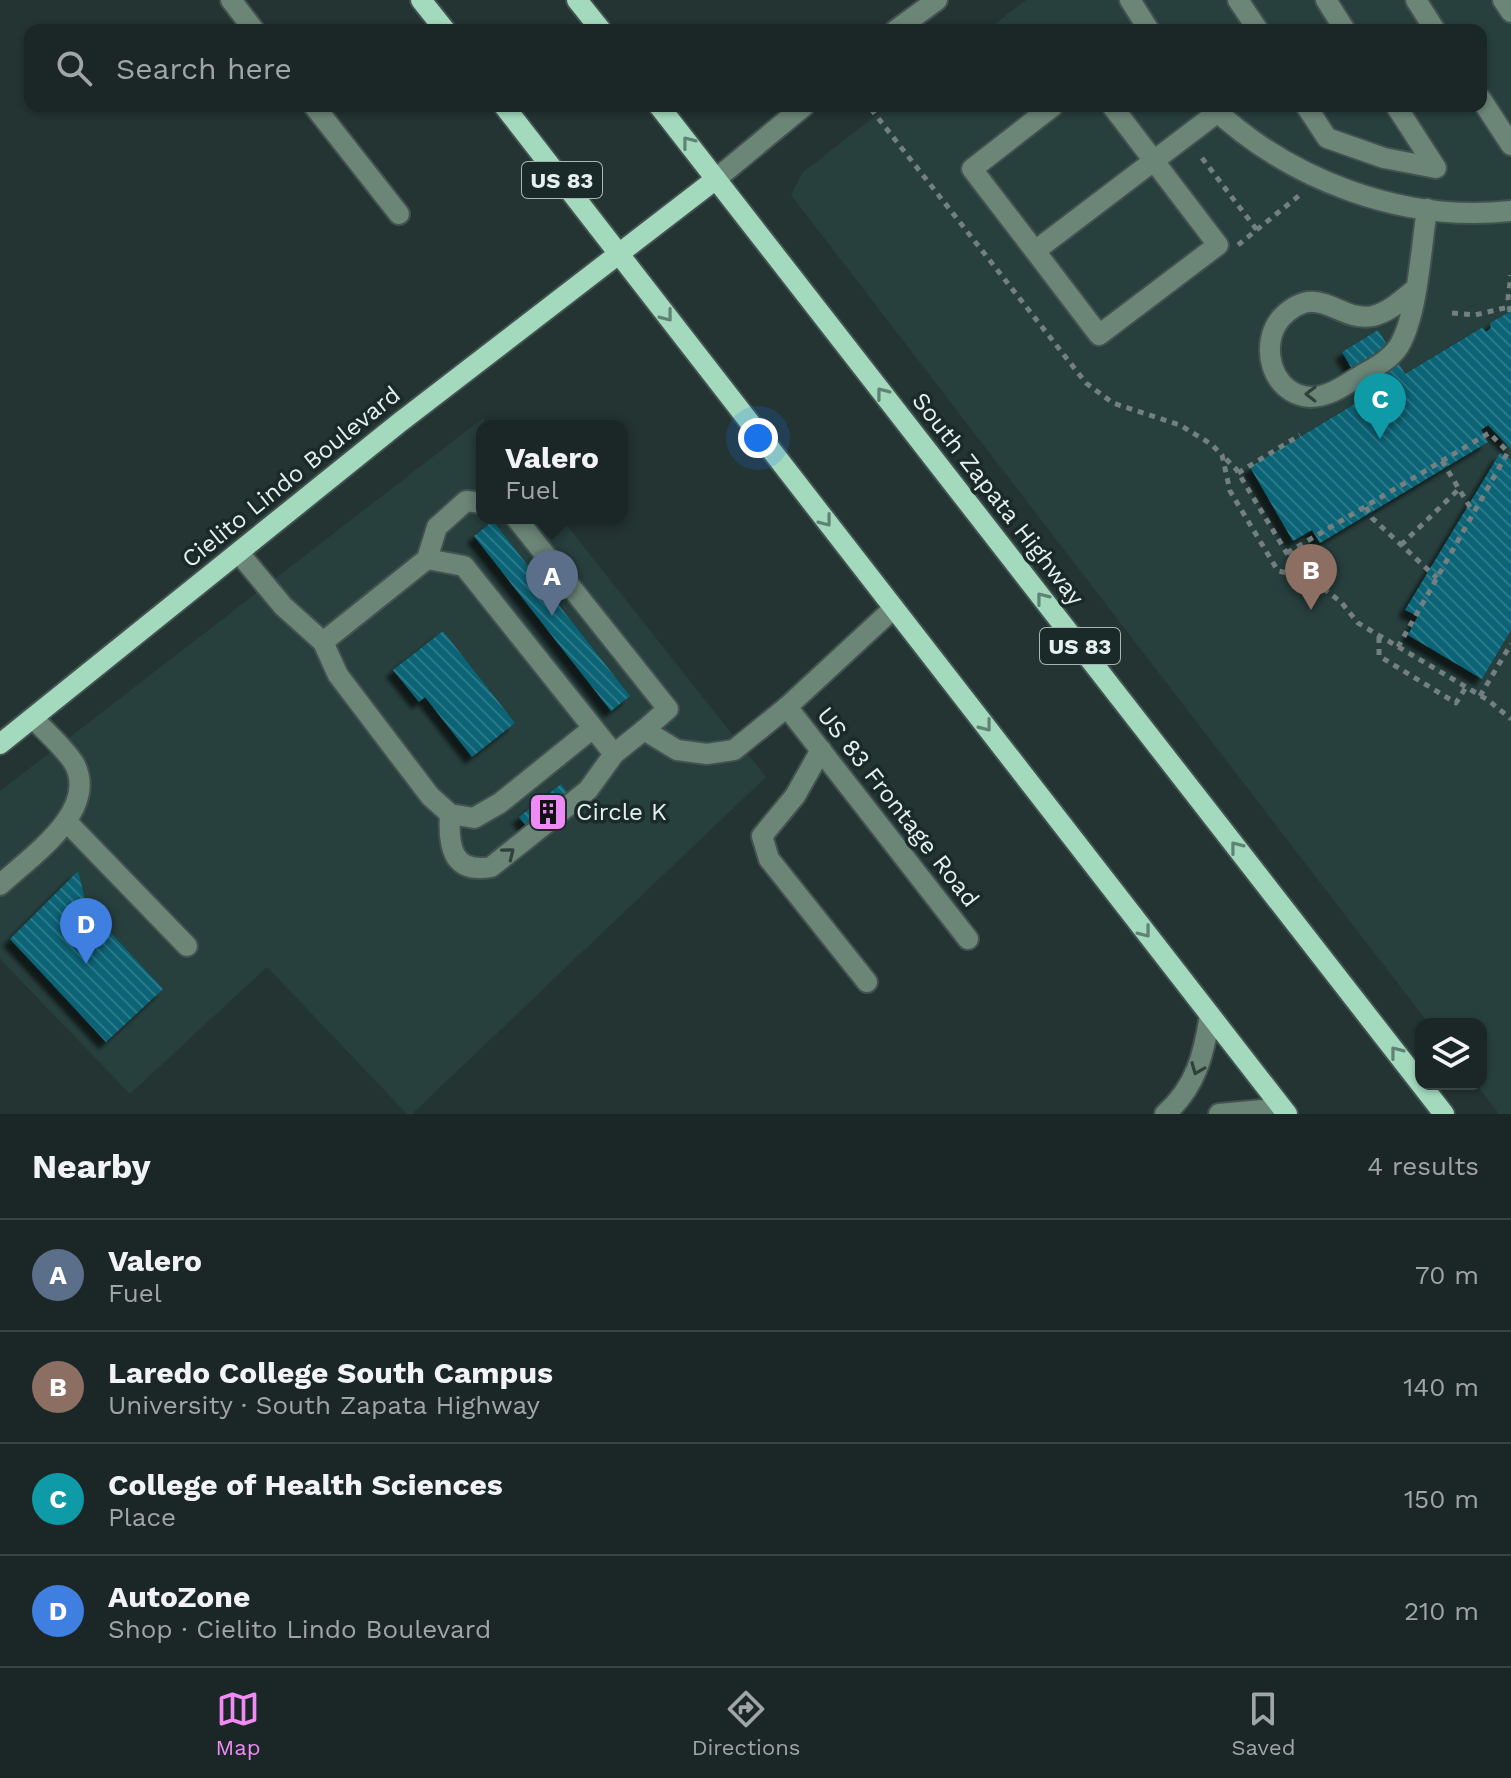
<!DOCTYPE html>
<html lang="en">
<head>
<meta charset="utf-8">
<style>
  :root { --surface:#1b2726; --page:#283332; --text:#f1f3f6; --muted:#a0a5a7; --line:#394443; --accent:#f08bf5 }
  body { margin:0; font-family:"Work Sans",sans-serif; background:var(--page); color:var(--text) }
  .controls { position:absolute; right:24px; bottom:24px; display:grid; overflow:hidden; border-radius:16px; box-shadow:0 2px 6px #0004 }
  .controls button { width:72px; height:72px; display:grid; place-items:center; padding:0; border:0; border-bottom:2px solid var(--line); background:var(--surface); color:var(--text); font:40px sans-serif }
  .you { position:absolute; left:758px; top:438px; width:28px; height:28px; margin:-20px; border:6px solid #fff; border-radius:50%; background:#1a73e8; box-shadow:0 0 0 12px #1a73e833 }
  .badge { display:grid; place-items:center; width:52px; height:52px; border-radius:50%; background:var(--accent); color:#fff; font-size:26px; font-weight:700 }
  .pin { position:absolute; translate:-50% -66px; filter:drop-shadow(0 2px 4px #0008) }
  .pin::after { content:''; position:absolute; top:42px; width:28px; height:24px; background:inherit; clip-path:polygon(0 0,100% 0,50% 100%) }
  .popup { position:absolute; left:476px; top:420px; width:152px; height:104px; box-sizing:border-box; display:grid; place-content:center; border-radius:16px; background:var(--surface); filter:drop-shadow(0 2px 6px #0005); font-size:26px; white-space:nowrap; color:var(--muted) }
  .popup b { font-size:30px; color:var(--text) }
  .popup::after { content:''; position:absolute; left:50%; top:100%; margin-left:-16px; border:16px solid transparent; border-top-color:var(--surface) }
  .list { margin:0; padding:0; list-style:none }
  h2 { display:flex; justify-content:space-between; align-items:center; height:104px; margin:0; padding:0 32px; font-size:34px }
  h2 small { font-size:26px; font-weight:400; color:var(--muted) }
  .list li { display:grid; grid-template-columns:52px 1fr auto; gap:24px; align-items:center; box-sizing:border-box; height:112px; padding:0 32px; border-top:2px solid var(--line) }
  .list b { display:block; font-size:30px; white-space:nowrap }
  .list p { margin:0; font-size:26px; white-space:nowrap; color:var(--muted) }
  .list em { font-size:26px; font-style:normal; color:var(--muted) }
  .icon { flex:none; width:44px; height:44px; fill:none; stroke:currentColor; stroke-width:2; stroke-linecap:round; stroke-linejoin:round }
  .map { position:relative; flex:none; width:1511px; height:1114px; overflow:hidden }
  .search { position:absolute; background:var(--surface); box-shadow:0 2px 6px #0004; left:24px; right:24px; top:24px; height:88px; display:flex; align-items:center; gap:20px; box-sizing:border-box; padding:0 28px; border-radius:16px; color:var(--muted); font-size:30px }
  .sheet { height:552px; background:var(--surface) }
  nav { display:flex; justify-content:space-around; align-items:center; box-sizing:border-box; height:112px; border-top:2px solid var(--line); background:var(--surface); font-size:22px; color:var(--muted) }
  nav a { display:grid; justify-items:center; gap:4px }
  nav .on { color:var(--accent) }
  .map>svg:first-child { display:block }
</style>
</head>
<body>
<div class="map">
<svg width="1511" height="1114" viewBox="0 0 1511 1114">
  <defs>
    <pattern id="building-back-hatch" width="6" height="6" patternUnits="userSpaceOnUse" patternTransform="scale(2)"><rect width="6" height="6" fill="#076376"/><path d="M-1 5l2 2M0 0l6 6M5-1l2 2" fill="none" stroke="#2b7a8a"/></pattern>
    <filter id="shadow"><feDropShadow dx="-7" dy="7" stdDeviation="2" flood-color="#0009"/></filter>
  </defs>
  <rect width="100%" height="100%" fill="#243432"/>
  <g fill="#273f3d">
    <path d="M1026 0H1511V1114H1499L1476 1084H1481V1024H1429L791 195 803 172 888 106H1481V30H987Z"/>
    <path d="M483 418 489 426H482V518H561L766 777 412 1114H407L267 967 130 1094 0 959V791Z"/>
  </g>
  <g fill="url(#building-back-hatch)" filter="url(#shadow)">
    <path d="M1511 311V449L1488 425 1481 430 1488 442 1320 543 1312 530 1293 541 1250 467 1368 396 1342 352 1378 330 1405 374 1483 327 1486 332 1491 328 1490 323Z"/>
    <path d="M1500 453 1511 459V630L1482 679 1408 635 1418 616 1405 610Z"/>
    <path d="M493 521 630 696 611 711 474 536Z"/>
    <path d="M443 631 515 723 472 757 425 697 419 702 393 670Z"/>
    <path d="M561 784 578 807 537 839 519 817Z"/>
    <path d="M78 871 87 907 163 989 106 1042 10 939Z"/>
  </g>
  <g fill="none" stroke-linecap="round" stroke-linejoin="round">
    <g stroke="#435250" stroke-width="24">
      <g id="minor">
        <path d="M231 0 254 30"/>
        <path d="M1130 0 1149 30"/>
        <path d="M1238 0 1258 30"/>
        <path d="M1326 0 1345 30"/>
        <path d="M1416 0 1435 30"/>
        <path d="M1503 0 1511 12"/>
        <path d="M896 30 937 0"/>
        <path d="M1481 99 1511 145"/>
        <path d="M314 106 399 214"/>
        <path d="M1112 106 1218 245 1099 335 1035 251 1218 112"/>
        <path d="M1211 106C1289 180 1403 223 1511 211"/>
        <path d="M1306 106 1327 138 1384 158 1436 168 1396 106"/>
        <path d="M716 179 804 106"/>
        <path d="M1035 251 972 169 1053 106"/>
        <path d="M1414 290C1402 300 1389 312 1373 316 1338 323 1319 280 1282 317 1258 343 1271 395 1310 397 1329 397 1345 385 1360 376 1374 368 1390 360 1399 346 1418 314 1421 247 1427 209"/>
        <path d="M516 518 668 709 644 730 677 750 707 754 734 750 787 707 894 608"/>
        <path d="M239 553 283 606 323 642 427 559 437 527 466 501 482 503"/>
        <path d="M427 559 464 566 614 754 644 730"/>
        <path d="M323 642 338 675 430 796 450 814 474 818 500 803 593 728"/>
        <path d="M787 707 968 939"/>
        <path d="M821 750 795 796 762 836 769 859 867 982"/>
        <path d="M450 814C448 846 452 874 491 867L588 790 614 754"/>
        <path d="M67 822 187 946"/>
        <path d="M0 885C30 857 98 812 75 765 67 750 45 731 33 718"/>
        <path d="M1165 1114C1196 1087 1204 1054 1210 1015"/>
        <path d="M1219 1114 1282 1108"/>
      </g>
    </g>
    <g stroke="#435250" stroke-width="24">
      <g id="major">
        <path d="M421 0 445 30"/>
        <path d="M577 0 601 30"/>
        <path d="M504 106 1287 1114"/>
        <path d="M659 106 1444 1114"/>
        <path d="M0 744 399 423 716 179"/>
      </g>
    </g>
    <g stroke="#73807f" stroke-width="5" stroke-dasharray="6 6" stroke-linecap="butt">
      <path d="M871 109 1086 383 1113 403 1180 425 1211 444 1222 455 1230 491 1278 571 1303 576 1316 583 1341 602 1358 623 1488 700 1511 719"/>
      <path d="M1202 158 1257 230"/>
      <path d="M1238 245 1301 194"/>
      <path d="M1510 312 1508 298 1511 275"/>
      <path d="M1452 313 1475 315 1509 307"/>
      <path d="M1226 459 1236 469 1300 575"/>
      <path d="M1442 461 1473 512"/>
      <path d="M1238 473 1300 435"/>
      <path d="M1366 507 1372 518 1437 578"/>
      <path d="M1401 545 1459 489"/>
      <path d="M1287 553 1489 433 1508 452 1398 647"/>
      <path d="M1379 637V656L1456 703 1466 687"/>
      <path d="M1480 696 1511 644"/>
    </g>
    <use href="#minor" stroke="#6b8577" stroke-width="20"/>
    <use href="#major" stroke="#a3dabe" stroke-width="20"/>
  </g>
  <defs><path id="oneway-chevron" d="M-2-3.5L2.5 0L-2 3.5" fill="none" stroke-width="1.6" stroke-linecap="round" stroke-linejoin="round" transform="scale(2)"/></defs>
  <g stroke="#5e8273">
    <use href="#oneway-chevron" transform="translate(688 142) rotate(-128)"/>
    <use href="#oneway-chevron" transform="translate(667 316) rotate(52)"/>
    <use href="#oneway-chevron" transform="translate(882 393) rotate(-128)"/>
    <use href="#oneway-chevron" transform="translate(826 521) rotate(52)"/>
    <use href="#oneway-chevron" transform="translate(1042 598) rotate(-128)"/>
    <use href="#oneway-chevron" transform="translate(986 726) rotate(52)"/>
    <use href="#oneway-chevron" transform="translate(1236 847) rotate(-128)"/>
    <use href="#oneway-chevron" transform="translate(1145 932) rotate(52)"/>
    <use href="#oneway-chevron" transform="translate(1396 1052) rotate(-128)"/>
  </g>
  <g stroke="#2e413c">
    <use href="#oneway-chevron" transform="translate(1311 394) rotate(-179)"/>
    <use href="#oneway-chevron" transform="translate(509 853) rotate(-39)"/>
    <use href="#oneway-chevron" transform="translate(1197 1069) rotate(112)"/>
  </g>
  <defs>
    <g id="building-square" transform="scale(2)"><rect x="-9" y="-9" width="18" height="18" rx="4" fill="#f08bf5" stroke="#1a2a28"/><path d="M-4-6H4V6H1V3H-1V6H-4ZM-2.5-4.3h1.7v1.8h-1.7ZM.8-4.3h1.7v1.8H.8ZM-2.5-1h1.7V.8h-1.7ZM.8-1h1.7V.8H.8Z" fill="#111"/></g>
  </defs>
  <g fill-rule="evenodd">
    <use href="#building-square" x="548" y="812"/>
  </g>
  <g text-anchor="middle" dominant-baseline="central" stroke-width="7" stroke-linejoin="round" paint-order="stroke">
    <g fill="#1a2a28" stroke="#a9b5b3" stroke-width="2">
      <rect x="522" y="162" width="80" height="36" rx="6"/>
      <rect x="1040" y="628" width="80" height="36" rx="6"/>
    </g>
    <g font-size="22" font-weight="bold" fill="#e6f0ef">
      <text x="562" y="180">US 83</text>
      <text x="1080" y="646">US 83</text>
    </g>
    <g font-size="24" fill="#e6f0ef" stroke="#1a2a28">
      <text transform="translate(291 477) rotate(-39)">Cielito Lindo Boulevard</text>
      <text transform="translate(998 499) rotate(52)">South Zapata Highway</text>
      <text transform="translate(898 807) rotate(52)">US 83 Frontage Road</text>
    </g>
    <g font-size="24" fill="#e6f0ef" stroke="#1a2a28" text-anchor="start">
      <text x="576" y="812">Circle K</text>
    </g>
  </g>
</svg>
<div class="controls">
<button><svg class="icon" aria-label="layers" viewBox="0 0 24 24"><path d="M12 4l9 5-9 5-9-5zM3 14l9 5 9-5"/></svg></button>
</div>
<div class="you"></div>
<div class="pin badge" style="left:552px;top:616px;background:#5c6f8a">A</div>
<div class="popup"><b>Valero</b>Fuel</div>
<div class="pin badge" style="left:1311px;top:610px;background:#8d6e63">B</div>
<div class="pin badge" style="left:1380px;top:439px;background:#0f9aa8">C</div>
<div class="pin badge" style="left:86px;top:964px;background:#3f7fe0">D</div>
<div class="search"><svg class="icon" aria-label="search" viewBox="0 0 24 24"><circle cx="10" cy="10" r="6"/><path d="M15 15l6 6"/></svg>Search here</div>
</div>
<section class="sheet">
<h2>Nearby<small>4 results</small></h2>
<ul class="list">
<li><span class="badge" style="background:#5c6f8a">A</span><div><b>Valero</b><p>Fuel</p></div><em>70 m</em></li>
<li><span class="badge" style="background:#8d6e63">B</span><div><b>Laredo College South Campus</b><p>University · South Zapata Highway</p></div><em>140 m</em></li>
<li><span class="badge" style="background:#0f9aa8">C</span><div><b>College of Health Sciences</b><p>Place</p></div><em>150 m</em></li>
<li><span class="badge" style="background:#3f7fe0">D</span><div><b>AutoZone</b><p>Shop · Cielito Lindo Boulevard</p></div><em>210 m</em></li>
</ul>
</section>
<nav>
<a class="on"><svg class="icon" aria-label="map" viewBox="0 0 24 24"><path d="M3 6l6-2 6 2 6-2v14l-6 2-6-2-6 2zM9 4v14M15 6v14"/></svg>Map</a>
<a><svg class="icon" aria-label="directions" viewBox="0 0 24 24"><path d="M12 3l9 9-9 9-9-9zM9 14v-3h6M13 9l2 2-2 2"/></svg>Directions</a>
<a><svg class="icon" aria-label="saved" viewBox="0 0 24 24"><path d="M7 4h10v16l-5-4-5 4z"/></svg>Saved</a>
</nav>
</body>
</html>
